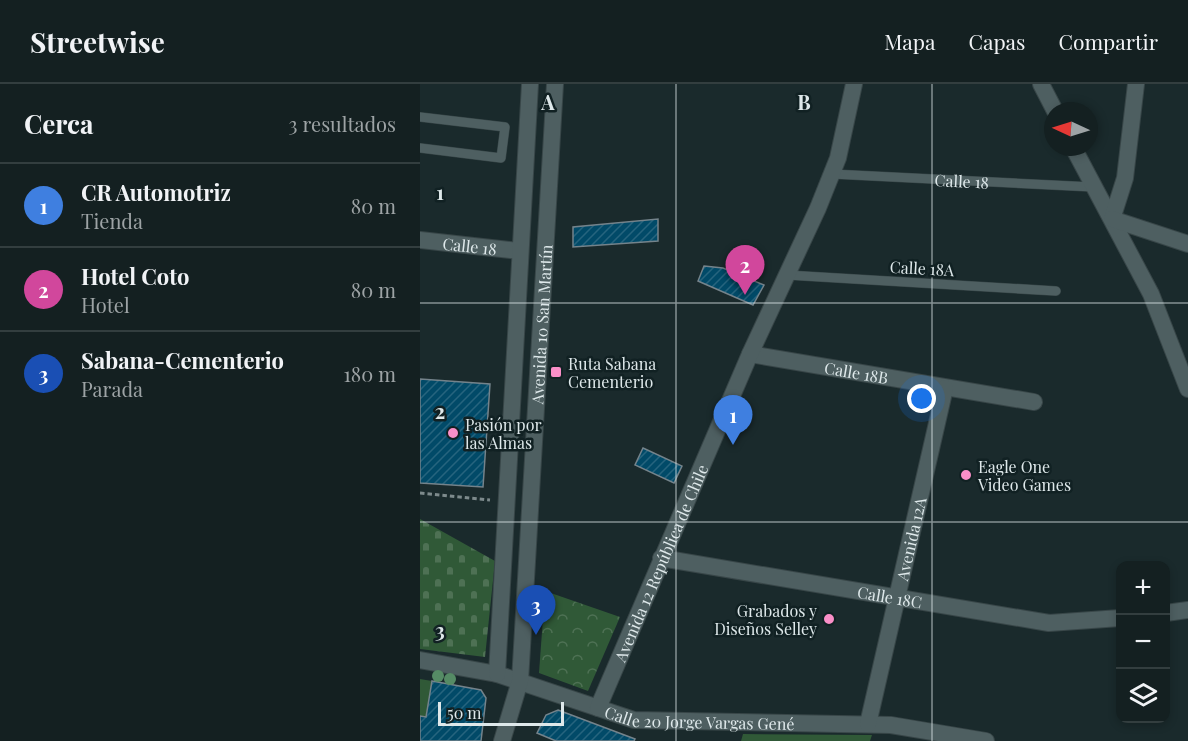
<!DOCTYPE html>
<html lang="es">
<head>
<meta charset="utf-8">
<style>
  :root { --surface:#142021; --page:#212d2e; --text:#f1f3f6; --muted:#9da3a5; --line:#333e3f; --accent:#2563eb }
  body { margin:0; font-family:"Playfair Display",serif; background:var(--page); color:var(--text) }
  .controls { position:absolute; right:18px; bottom:18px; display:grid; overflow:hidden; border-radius:12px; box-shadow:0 3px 9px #0003 }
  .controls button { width:54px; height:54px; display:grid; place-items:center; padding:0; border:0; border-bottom:2px solid var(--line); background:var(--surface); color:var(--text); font:30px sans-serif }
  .compass { position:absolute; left:624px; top:18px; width:54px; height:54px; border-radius:50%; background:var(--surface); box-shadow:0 3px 9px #0003; rotate:274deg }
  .scale { position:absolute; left:18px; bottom:15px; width:126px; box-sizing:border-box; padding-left:6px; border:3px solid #dee8ea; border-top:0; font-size:16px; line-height:21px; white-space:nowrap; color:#dee8ea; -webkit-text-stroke:4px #112123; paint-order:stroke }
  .you { position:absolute; left:502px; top:315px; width:21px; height:21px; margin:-15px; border:4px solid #fff; border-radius:50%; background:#1a73e8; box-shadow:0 0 0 9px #1a73e833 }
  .badge { display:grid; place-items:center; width:39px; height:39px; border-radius:50%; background:var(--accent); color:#fff; font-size:20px; font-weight:700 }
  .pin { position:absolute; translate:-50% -50px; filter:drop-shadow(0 2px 3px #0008) }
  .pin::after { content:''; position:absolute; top:32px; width:21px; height:18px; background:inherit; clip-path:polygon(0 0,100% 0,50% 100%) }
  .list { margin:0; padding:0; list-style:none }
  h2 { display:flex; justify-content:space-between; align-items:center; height:78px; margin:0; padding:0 24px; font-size:26px }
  h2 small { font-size:20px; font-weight:400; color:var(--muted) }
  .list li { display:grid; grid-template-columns:39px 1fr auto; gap:18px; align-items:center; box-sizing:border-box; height:84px; padding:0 24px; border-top:2px solid var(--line) }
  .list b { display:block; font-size:22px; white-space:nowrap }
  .list p { margin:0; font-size:20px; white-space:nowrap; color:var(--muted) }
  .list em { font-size:20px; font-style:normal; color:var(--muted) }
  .icon { flex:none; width:33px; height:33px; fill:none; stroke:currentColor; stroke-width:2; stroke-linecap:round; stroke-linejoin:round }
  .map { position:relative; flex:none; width:768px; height:657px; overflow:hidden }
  header { display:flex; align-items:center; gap:36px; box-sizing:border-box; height:84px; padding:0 30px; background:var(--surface); border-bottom:2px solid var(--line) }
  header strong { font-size:28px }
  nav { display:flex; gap:33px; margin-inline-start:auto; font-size:21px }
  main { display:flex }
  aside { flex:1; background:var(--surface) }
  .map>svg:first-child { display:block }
</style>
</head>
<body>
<header>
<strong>Streetwise</strong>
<nav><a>Mapa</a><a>Capas</a><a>Compartir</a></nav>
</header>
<main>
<aside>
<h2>Cerca<small>3 resultados</small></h2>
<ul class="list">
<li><span class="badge" style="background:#3f7fe0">1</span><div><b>CR Automotriz</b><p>Tienda</p></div><em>80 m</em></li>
<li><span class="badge" style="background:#d1479c">2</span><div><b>Hotel Coto</b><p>Hotel</p></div><em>80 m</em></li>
<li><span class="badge" style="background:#1a4fb4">3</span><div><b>Sabana-Cementerio</b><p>Parada</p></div><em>180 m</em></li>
</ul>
</aside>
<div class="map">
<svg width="768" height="657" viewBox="0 0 768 657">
  <defs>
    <pattern id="forest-crowns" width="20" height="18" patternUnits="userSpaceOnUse" patternTransform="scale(1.5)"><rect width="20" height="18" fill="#305937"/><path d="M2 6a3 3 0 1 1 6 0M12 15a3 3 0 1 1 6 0" fill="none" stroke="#4e7154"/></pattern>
    <pattern id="cemetery-stones" width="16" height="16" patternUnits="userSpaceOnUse" patternTransform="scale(1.5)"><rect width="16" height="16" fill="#305937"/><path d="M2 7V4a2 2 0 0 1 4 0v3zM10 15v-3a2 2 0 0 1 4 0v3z" fill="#4e7154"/></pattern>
    <pattern id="building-hatch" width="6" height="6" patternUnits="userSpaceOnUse" patternTransform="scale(1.5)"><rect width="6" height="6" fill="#014a68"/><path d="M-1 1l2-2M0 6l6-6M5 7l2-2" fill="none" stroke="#26647e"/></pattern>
  </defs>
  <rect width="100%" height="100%" fill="#1a2a2c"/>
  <path fill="url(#forest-crowns)" d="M125 507 200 533 168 607 119 589Z"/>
  <path fill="url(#cemetery-stones)" d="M0 435 75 477 65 573 0 565Z"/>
  <g fill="#305937">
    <path d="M0 595 12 597 6 633 0 632Z"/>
    <path d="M323 650 452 651 450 657H321Z"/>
  </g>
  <g fill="url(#building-hatch)" stroke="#74838b" stroke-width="1.5">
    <path d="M238 135V157L153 163V143Z"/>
    <path d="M284 182 303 184 344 201 333 221 278 197Z"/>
    <path d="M0 295 70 300 63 403 0 399Z"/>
    <path d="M223 364 262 382 254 399 215 381Z"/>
    <path d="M12 597 61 606 66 614 61 657H0V632L6 633Z"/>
    <path d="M138 626 215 655 214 657H136L117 649 126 631Z"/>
  </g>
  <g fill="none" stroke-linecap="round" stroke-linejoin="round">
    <g stroke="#384648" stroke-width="10">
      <g id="service">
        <path d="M0 33 85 43 81 74 0 64"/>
        <path id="s1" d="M412 90 673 103"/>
        <path d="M367 191 636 207"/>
      </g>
    </g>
    <g stroke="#384648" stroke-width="18">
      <g id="minor">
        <path d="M621 0 635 27"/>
        <path d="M653 63 731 210 768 305"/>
        <path d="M692 135 705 94 716 0"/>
        <path d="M692 135 768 160"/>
        <path id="s2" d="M0 156 99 167"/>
        <path id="s3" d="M330 270 614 318"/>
        <path id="s4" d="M241 474 629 539 700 534"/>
        <path d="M746 529 768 526"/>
        <path id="s5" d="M0 576 77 590 214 636 471 641 566 657"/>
        <path d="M77 590 110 0"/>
        <path id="s6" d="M178 624 330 270 398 124 418 74 434 0"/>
        <path id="s7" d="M448 640 525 304"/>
      </g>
    </g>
    <g stroke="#384648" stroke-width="18">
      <g id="tertiary">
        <path id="s8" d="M82 657 100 597 135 0"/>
      </g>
    </g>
    <path stroke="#7d8a8c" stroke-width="3" stroke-dasharray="4.5 3" stroke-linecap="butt" d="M0 409 70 416"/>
    <use href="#service" stroke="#4e5f61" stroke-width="9"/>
    <use href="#minor" stroke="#4e5f61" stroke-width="16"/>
    <use href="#tertiary" stroke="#4e5f61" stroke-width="16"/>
  </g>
  <g fill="#558b65">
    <circle cx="18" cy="592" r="6"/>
    <circle cx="30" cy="595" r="6"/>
  </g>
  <path fill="none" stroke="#dee8ea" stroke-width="1.5" stroke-opacity="0.55" d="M256 0V657M512 0V657M0 219H768M0 438H768"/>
  <g fill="#fa8fc8" stroke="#112123" stroke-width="2">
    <rect x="130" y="282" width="12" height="12" rx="3"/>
    <circle cx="33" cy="349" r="6"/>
    <circle cx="546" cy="391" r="6"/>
    <circle cx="409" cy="535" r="6"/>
  </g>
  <g text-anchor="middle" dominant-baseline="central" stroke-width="5" stroke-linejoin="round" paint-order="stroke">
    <g font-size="16" fill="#dee8ea" stroke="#112123">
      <text stroke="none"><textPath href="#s1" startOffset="130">Calle 18</textPath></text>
      <text stroke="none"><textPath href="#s2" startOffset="50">Calle 18</textPath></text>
      <text transform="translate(502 184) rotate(3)">Calle 18A</text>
      <text stroke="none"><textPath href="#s8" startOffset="420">Avenida 10 San Martín</textPath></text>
      <text stroke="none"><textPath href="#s3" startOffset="108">Calle 18B</textPath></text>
      <text stroke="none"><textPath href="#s7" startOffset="190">Avenida 12A</textPath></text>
      <text stroke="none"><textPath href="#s6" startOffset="158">Avenida 12 República de Chile</textPath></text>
      <text stroke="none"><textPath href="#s4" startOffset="232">Calle 18C</textPath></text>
      <text stroke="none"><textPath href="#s5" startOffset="288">Calle 20 Jorge Vargas Gené</textPath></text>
    </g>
    <g font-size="16" fill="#dee8ea" stroke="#112123" text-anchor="start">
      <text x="148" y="279">Ruta Sabana<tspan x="148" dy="18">Cementerio</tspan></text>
      <text x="45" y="340">Pasión por<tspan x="45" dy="18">las Almas</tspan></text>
      <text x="558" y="382">Eagle One<tspan x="558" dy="18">Video Games</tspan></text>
      <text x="397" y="526" text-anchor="end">Grabados y<tspan x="397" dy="18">Diseños Selley</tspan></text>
    </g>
  </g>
  <g font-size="20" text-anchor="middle" font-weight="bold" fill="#dee8ea" stroke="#112123" stroke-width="5" stroke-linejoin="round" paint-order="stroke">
    <text x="128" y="26">A</text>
    <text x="384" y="26">B</text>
    <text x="20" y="116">1</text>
    <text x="20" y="335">2</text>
    <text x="20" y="554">3</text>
  </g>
</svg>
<div class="controls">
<button>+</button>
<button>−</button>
<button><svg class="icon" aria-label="layers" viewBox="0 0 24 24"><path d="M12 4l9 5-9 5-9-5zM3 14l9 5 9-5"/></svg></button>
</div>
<svg class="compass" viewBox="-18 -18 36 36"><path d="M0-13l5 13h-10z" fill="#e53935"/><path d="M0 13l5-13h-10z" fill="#9da3a5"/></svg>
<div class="scale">50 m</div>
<div class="you"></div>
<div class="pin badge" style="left:313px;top:361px;background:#3f7fe0">1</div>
<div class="pin badge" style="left:325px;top:211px;background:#d1479c">2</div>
<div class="pin badge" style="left:116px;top:551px;background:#1a4fb4">3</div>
</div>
</main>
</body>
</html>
